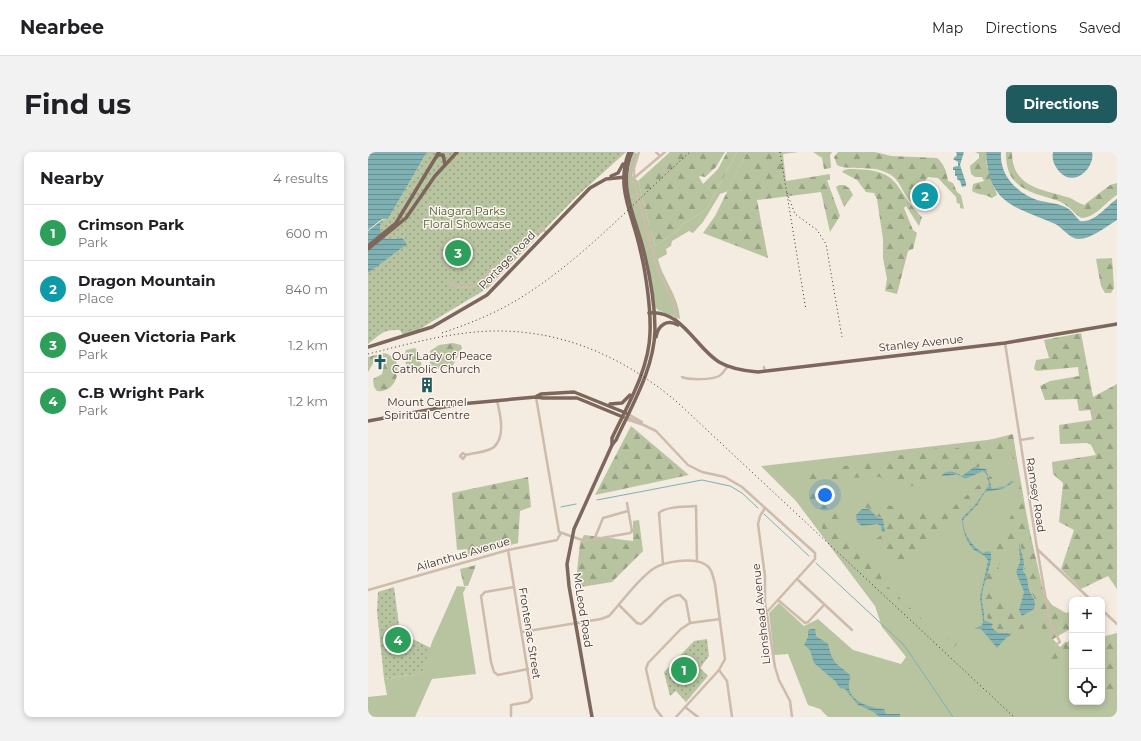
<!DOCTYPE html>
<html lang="en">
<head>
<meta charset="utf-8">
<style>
  :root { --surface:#fff; --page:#f2f2f2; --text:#202124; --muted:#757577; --line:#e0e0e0; --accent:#1f5a5e }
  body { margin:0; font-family:Montserrat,sans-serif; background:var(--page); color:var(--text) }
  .controls { position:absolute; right:12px; bottom:12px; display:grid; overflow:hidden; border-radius:8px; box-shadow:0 2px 6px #0003 }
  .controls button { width:36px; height:36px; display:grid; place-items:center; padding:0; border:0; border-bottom:1px solid var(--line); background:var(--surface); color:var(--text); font:20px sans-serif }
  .you { position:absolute; left:457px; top:343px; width:14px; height:14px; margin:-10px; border:3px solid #fff; border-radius:50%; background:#1a73e8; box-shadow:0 0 0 6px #1a73e833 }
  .badge { display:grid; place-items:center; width:26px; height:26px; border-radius:50%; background:var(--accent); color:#fff; font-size:13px; font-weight:700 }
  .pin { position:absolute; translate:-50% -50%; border:2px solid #fff; box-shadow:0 1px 4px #0006 }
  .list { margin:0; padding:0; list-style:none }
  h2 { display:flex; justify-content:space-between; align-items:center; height:52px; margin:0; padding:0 16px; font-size:17px }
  h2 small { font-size:13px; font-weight:400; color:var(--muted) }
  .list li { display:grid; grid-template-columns:26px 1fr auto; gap:12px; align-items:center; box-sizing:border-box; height:56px; padding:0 16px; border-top:1px solid var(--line) }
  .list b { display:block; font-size:15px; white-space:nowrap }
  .list p { margin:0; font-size:13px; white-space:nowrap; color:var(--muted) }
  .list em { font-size:13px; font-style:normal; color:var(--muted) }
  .icon { flex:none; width:22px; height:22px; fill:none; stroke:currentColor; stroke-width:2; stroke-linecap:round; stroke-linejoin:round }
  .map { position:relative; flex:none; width:749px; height:565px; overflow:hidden; border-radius:8px }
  header { display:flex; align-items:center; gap:24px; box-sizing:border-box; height:56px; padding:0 20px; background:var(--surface); border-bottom:1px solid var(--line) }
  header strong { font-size:19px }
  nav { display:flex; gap:22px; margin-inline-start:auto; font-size:14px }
  .intro { display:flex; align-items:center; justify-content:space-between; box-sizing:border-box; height:96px; padding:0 24px }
  h1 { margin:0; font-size:28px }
  .button { padding:10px 18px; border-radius:8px; background:var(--accent); color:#fff; font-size:14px; font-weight:700 }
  main { display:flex; gap:24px; padding:0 24px }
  aside { flex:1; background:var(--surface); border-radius:8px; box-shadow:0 2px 6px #0003 }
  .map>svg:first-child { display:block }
</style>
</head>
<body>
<header>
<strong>Nearbee</strong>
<nav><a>Map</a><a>Directions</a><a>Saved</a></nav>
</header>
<div class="intro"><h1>Find us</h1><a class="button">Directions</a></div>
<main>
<aside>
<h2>Nearby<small>4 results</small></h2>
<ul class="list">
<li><span class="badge" style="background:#2e9e5b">1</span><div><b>Crimson Park</b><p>Park</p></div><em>600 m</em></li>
<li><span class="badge" style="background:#0f9aa8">2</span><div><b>Dragon Mountain</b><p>Place</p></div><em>840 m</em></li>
<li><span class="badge" style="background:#2e9e5b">3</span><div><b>Queen Victoria Park</b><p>Park</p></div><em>1.2 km</em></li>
<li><span class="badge" style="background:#2e9e5b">4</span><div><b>C.B Wright Park</b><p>Park</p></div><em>1.2 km</em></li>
</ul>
</aside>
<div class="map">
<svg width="749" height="565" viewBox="0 0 749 565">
  <defs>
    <pattern id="forest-firs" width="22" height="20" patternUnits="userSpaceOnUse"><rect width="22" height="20" fill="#b8c4a0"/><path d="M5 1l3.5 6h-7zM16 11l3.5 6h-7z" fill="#97a083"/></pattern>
    <pattern id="park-dots" width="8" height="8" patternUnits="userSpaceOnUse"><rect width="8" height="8" fill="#b8c4a0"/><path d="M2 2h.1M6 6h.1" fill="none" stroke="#97a083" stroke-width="1.8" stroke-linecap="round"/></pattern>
    <pattern id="water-rules" width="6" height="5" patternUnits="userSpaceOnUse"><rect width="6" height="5" fill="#7fb0b2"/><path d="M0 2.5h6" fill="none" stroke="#699091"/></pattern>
  </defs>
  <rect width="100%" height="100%" fill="#f4ebe1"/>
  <g fill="#b8c4a0">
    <path d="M266 0 270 2 264 24 270 29 287 94 309 79 316 71 338 58 369 0H379L360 39 352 42 335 70 325 81 321 79 304 89 303 94 298 97 299 102 290 107C295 128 311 144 312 167L290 158 287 155C285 143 284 130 281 118 271 80 250 39 266 0Z"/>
    <path d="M645 285 680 485 704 507V550H734V534L749 548V565H460L452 557 440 553 420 502 406 503 401 461 411 451 436 474 450 467 485 498 533 512 538 505 514 475 507 454 428 349 393 314Z"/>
    <path d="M89 434 98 435 95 441 108 522 64 527 47 565H0V545L19 543 16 527 54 521 64 490Z"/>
  </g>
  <g fill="url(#forest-firs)">
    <path d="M302 0H357L348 15 337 25 332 24 331 25 335 32 350 17 359 0H369L338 58 316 71 309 79 287 94 270 29Z"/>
    <path d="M379 0H431L415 2 418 29 462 22V28H459L472 64 462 80 453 40 389 48 400 106 335 81 347 64Z"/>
    <path d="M445 0H464L462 3 463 16 456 17 454 6Z"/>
    <path d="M470 0H507L523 4 569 6C576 12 579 20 580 29L585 31 589 40 593 43 596 57 592 56V52L589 51 588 45 570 26 560 25 554 33 548 49 545 52C535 45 534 30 523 23 504 11 483 20 469 13L466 5Z"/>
    <path d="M607 0H618L619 14 629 43 624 46C617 42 610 43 604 39L605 32 616 29 614 25H607L603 22 602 14 611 6V2Z"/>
    <path d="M638 0H644C644 35 673 37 699 45 705 46 709 51 716 53L742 33 749 31V43C737 50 728 66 713 66 705 60 700 53 691 49 663 40 637 37 638 0Z"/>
    <path d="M481 17C535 17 523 34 554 65L551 74 538 54 536 56 545 78 549 81 545 97 540 99 529 142 517 139 519 127 515 106V87L509 47 506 41 498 40 489 28 474 20 476 18Z"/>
    <path d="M471 33H476L481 36 485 43 476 55 468 35Z"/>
    <path d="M744 106 746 136 743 141H737L733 134 728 107Z"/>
    <path d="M713 181 725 245 749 232V437L740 424 713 437 693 417 706 378 691 370 695 331 685 322 684 310 728 303 723 293 719 291 692 292 691 273 724 268 722 258 711 259 709 247 677 248 672 234 682 229 711 224 710 215 669 219 666 217 668 208 681 206 676 188Z"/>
    <path d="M85 191 93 193 94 196 84 215 69 217 62 213V199L71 193Z"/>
    <path d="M47 196 52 203 54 216 40 220 36 204 38 198Z"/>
    <path d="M15 201 20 202 28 209C33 222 26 241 9 239L6 235 5 227 14 222 16 212 10 209 6 210 0 220V205Z"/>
    <path d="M263 274 321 323 227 343Z"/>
    <path d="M645 282 654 345 676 442 684 453 698 461 704 459V476L685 487 692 495 697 490 704 489V510L694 505C685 509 676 507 670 499L677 497 681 501 683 500 667 456V447L661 435V425L656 419 657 410 652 391 650 394 646 391 641 393 635 408 630 414 632 422C630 426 627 428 626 433 624 445 637 455 647 459 649 468 658 473 657 483 646 484 634 481 626 474 597 448 634 382 648 354 642 339 655 323 642 309L645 307 644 302H640L594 322 590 320 572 325 556 335 525 332 512 325 476 326 458 328 453 334C458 348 471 356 482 364L479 370 470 366 469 368 482 388 507 410 515 430 556 469 563 481 574 489 579 487 584 482 589 492 581 500 562 484 455 378 442 347 437 325 443 317H461L570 296 585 297Z"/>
    <path d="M626 322 629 325 623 332 626 336 617 341 610 352 538 411V417L523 411 509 394 496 388 480 371 483 367 493 379 508 387 517 380 515 366 505 363 501 356H492L481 349V347L524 354 538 353 546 361 579 360 619 326Z"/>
    <path d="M160 325 163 355 152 359 150 391 100 405 99 397 89 398 84 341Z"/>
    <path d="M271 368 275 399 244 430 213 435 208 429 212 391 216 383 265 389V369Z"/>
    <path d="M108 413 100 434H96L92 417Z"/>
    <path d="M749 481V553L734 541V485Z"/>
  </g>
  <g fill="url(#park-dots)">
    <path d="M59 0H258L207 46 120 136 50 178 35 183 32 178C14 177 12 183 0 192V121L34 86 18 87 12 78 13 68 20 67Z"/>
    <path d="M26 435 32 481 63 496 54 521 16 527 9 459 10 440Z"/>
    <path d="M339 487 341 504 332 516 340 524 318 550 308 539 302 544 296 520 326 489Z"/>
  </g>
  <g fill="url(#water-rules)">
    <path d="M0 0H59L20 67H14L0 78Z"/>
    <path d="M588 0H596L592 13 598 31V34L594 35 592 29 589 27V24H587V18H585V15L590 14V10L585 7 589 3Z"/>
    <path d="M618 0H633C631 23 649 41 669 48 679 51 694 51 702 58 705 61 709 66 712 69 727 71 737 55 749 47V68C739 74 723 87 711 87 701 87 694 74 685 71 645 54 621 52 618 0Z"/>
    <path d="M685 0H724C728 16 703 40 688 15 685 10 684 6 685 0Z"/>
    <path d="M13 69 12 78 18 87 34 86 39 92 0 121V79Z"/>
    <path d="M606 315 618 317 624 337 638 334 643 329 646 330 634 337 617 340 609 353 595 368C595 381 603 394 615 401L620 399 623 401C624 415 616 428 614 443 613 451 617 459 616 468L625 472 623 475 630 481H640L643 483 638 486 629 496 613 477H606L614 473 615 469 612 445 620 409C617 401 610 402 605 397 598 390 594 376 594 366L607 353 621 333 619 323 615 319 597 327 589 322 580 324H573C579 317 587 319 594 324Z"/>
    <path d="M494 357H501L509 365 515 367 517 380H514L513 374 509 372 494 374 489 370 488 363Z"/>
    <path d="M651 391 656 410 655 419C661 426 659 430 661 438 664 445 669 448 666 457L654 464 651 458 656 440 648 420 652 410Z"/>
    <path d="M444 477H447L448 484 460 492C465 512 467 510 482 523 483 527 480 530 481 535 482 550 503 556 516 557L518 562H532V565H512L504 559 490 553 477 537 472 536 467 529 446 511 442 498 436 493 440 485V478Z"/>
  </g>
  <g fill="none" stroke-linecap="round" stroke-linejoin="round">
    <g stroke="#7fb0b2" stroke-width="1">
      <path d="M229 348 334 328 362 334 374 341 390 356"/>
      <path d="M193 355 208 352"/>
      <path d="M396 362 441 404"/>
      <path d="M448 411 536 493 585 565"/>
    </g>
    <g stroke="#cdbbac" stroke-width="2.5">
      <path d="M271 0 266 16V30L290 119 306 150 308 168"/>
      <path d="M288 0 292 4"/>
      <path d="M266 26 297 0"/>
      <path d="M78 128 89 135H105L161 89 173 76 178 80"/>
      <path d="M637 191 669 396 682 471 692 490 687 493"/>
      <path d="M396 215 397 219"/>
      <path d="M314 225C321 228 344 228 351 224 355 222 357 217 360 214"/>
      <path d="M168 245 191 380 217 389 262 381 264 379 259 351"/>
      <path d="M260 262 274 270"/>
      <path d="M259 265 288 279 320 313 334 320 357 325 374 335 447 401V407L399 460"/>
      <path d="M258 267 273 272"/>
      <path d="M652 288 665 286"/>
      <path d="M98 303 95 307 92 304 95 301 98 303C105 301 121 300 126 295 138 284 132 262 129 248"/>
      <path d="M397 356 392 364 390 372 397 424V450L407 515 411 528 422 549 424 565"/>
      <path d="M226 388 235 366 260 359"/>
      <path d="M669 397 723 448"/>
      <path d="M140 398 164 546 160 550 143 553V565"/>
      <path d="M295 412 291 361C298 354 318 355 328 354L329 409"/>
      <path d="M429 427 484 478"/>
      <path d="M146 435 117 440 113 444 123 510 126 520 130 523 160 517"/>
      <path d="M0 438 140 398 189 388 193 381"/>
      <path d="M410 448 437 471 440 470 456 453"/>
      <path d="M251 453 269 471 273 472C287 463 294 444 312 443L318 449 322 471"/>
      <path d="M734 458 749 472"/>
      <path d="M154 480 233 467 241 464C254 450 269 428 285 417 296 409 326 405 338 413 344 416 345 425 347 432L357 507 351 518 308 565"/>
      <path d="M351 518 359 529 364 565"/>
      <path d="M317 555 330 565"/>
      <path d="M294 565 287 556 278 517 280 511 313 477 322 471 352 467"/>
    </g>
    <g stroke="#7d675c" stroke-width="3.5">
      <path d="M69 3H75L77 12"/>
      <path d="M243 24 250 21 255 12"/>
      <path d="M0 94 28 71 71 0"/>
      <path d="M0 97 38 66 67 24 89 0"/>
      <path d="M281 161C313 157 328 196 351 210 363 217 377 219 390 220L637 191 749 172"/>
      <path d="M288 185C290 173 299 167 310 173"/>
      <path d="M0 195 64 175 119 143 222 36 238 27 258 25"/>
      <path d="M169 244 173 242 206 240 258 261"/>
      <path d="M242 252 254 251 262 243"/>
      <path d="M0 269 92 252 168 245 175 246H209L255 265"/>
      <path d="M244 293 248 288C264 253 286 217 287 178 287 152 282 124 276 100 268 66 249 35 264 0"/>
      <path d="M224 565 201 434 199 412 206 377 244 293V286C259 254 281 218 282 181 283 157 278 121 272 97 265 63 247 35 261 0"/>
    </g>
    <g stroke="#3b302b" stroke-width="1" stroke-dasharray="1 3" stroke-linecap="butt">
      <path d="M412 0 438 158"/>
      <path d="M419 41 427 62 449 78 458 92 474 185"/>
      <path d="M74 181C103 171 131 160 157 143 218 104 268 48 322 0"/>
      <path d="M0 202C32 194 65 185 98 181 178 171 249 199 309 250L646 565"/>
    </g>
  </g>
  <defs>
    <g id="church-bare" transform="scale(1.2)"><path d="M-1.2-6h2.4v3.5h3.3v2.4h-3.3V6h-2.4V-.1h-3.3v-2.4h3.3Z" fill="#1f5a5e" stroke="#fbf5ee" stroke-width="2.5" paint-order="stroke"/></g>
    <g id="building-bare" transform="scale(1.2)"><path d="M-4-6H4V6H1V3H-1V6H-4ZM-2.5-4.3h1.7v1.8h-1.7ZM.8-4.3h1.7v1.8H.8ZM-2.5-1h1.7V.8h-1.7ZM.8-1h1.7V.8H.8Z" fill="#1f5a5e" stroke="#fbf5ee" stroke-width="2.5" paint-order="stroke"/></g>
  </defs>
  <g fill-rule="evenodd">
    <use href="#church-bare" x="12" y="210"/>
    <use href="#building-bare" x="59" y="233"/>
  </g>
  <g text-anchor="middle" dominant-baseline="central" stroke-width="3" stroke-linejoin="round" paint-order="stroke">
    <g font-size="11" fill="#4a5a2e" stroke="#fbf5ee">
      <text x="99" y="59">Niagara Parks<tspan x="99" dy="13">Floral Showcase</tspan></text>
    </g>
    <g font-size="11" fill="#3b302b" stroke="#fbf5ee">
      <text transform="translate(139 108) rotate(-46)">Portage Road</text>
      <text transform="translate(553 191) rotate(-6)">Stanley Avenue</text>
      <text transform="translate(668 343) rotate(81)">Ramsey Road</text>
      <text transform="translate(95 402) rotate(-16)">Ailanthus Avenue</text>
      <text transform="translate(215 458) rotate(81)">McLeod Road</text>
      <text transform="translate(393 462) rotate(-96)">Lionshead Avenue</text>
      <text transform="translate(162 481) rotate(81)">Frontenac Street</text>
    </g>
    <g font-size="11" fill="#3b302b" stroke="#fbf5ee" text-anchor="start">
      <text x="24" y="204">Our Lady of Peace<tspan x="24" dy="13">Catholic Church</tspan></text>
      <text x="59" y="250" text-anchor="middle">Mount Carmel<tspan x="59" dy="13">Spiritual Centre</tspan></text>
    </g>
  </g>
</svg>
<div class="controls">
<button>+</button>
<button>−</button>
<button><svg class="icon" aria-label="locate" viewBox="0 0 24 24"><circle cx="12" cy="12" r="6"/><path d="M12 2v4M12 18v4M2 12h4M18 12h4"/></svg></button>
</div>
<div class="you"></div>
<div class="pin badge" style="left:316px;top:518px;background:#2e9e5b">1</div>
<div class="pin badge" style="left:557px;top:44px;background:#0f9aa8">2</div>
<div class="pin badge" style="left:90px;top:101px;background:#2e9e5b">3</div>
<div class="pin badge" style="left:30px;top:488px;background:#2e9e5b">4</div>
</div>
</main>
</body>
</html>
